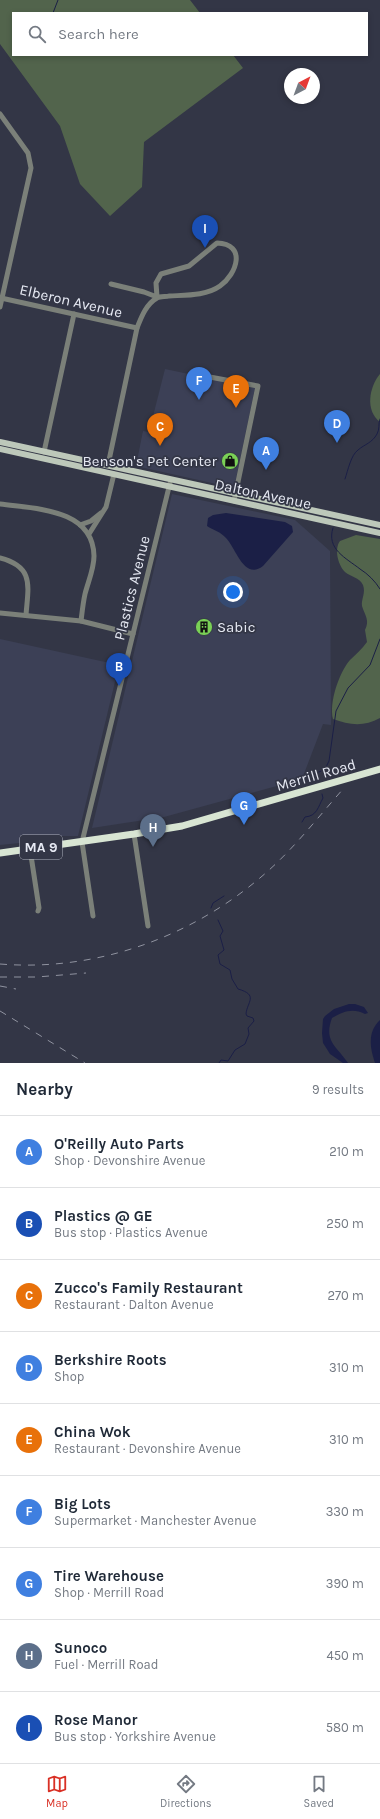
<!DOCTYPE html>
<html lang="en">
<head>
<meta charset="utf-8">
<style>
  :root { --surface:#fff; --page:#f2f2f3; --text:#1f2937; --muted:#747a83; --line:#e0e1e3; --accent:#d93025 }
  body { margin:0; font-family:Karla,sans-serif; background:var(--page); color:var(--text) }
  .compass { position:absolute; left:284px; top:68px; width:36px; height:36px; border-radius:50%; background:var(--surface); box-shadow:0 2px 6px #0003; rotate:41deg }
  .you { position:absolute; left:233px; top:592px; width:14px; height:14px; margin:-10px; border:3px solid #fff; border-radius:50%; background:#1a73e8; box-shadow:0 0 0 6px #1a73e833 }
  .badge { display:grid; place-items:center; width:26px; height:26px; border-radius:50%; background:var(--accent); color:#fff; font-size:13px; font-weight:700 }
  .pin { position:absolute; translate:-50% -33px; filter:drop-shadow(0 1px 2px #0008) }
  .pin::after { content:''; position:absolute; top:21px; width:14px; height:12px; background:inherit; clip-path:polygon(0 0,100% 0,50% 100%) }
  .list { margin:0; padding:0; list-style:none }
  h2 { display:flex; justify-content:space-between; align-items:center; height:52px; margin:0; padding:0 16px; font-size:17px }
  h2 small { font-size:13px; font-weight:400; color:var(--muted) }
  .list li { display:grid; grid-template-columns:26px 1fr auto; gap:12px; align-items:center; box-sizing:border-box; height:72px; padding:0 16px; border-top:1px solid var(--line) }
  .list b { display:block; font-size:15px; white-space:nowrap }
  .list p { margin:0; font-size:13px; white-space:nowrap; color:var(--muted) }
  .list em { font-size:13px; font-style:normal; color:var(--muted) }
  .icon { flex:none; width:22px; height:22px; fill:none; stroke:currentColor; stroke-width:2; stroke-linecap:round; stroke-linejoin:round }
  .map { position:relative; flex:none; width:380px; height:1063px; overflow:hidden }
  .search { position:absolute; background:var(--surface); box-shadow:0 2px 6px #0003; left:12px; right:12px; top:12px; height:44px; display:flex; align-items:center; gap:10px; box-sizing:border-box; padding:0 14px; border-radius:0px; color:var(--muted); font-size:15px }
  .sheet { height:700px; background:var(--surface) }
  nav { display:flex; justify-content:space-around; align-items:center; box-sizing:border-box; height:56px; border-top:1px solid var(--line); background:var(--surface); font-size:11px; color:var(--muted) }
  nav a { display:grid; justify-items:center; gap:2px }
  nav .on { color:var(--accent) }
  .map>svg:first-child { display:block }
</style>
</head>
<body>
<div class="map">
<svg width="380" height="1063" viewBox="0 0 380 1063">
  <rect width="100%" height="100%" fill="#333646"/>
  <g fill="#3c4056">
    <path d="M165 369 255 388 234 488 136 466 143 431 149 432Z"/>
    <path d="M172 494 295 520 330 551 331 725 323 724 302 779 164 817 92 828Z"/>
    <path d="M0 639 119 665 78 836H58V839L0 845Z"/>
  </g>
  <g fill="#52644c">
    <path d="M0 0H190L200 13H13V55H233L243 68 144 142 142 187 110 216 80 184 60 126 0 44Z"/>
    <path d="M380 374V422C365 411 369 387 380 374Z"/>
    <path d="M356 535 380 539V718C364 727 349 725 333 719 329 702 339 673 350 660 356 654 362 649 367 642L365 630C370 620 365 616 362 606 361 599 366 593 363 585 359 577 351 577 345 572 338 565 334 549 340 541Z"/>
  </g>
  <g fill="#1b1f46">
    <path d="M226 513 285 522 292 526 293 532 263 566C244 581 236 548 226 538 221 532 213 530 207 526L208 518 213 515Z"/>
    <path d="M349 1004H355L364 1007 368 1013 365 1014C353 1008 344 1011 332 1018 323 1042 338 1047 348 1063H343L330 1054 323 1043 322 1033 323 1019 325 1016 334 1009Z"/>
    <path d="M380 1020V1063H375C370 1048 367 1032 380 1020Z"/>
  </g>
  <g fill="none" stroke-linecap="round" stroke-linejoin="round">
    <g stroke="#1b1f46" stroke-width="1">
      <path d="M53 13 58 0"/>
      <path d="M345 479C348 470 351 455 358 450 365 444 372 443 377 434 380 429 378 424 380 419"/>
      <path d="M333 528C326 549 346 558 360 569 368 574 375 581 380 589"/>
      <path d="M317 775V773L325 769 329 761 336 711 348 688 370 665 380 639"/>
      <path d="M302 822 305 817C317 816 318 807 323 798L322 794"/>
      <path d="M211 908 213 903 224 896"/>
      <path d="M218 920 223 931 220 936 224 950 218 955 220 964 230 970 232 979 238 989C259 995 247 1002 246 1014L247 1016 253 1018 254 1021 248 1028 249 1034 245 1044 235 1050 228 1061 221 1060 219 1063"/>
    </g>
    <g stroke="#7b8079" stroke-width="5">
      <path d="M0 114 28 153 31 168 0 307"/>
      <path d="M1 298 137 328"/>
      <path d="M199 375 258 386 234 501"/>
      <path d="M44 452 74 314"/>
      <path d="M108 465 137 328C141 318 146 304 157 298 160 296 166 297 169 296 186 295 206 296 220 286 237 274 247 244 217 243L189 266 161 274 156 283 157 297 144 292 111 284"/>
      <path d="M0 504C34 509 93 508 94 556 94 569 88 582 85 594 83 603 82 613 81 621"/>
      <path d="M80 525 91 521 101 513"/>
      <path d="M89 534 106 507 114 474"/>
      <path d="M0 558C35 567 28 587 26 615"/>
      <path d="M0 613 81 621 133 634"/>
      <path d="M134 834 148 926"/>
      <path d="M30 849 39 908 38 911"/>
      <path d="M93 916 82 842 170 483"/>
    </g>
    <g stroke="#bdc8ba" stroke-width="6">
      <path d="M0 442 380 525"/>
      <path d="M0 449 380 533"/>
    </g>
    <path stroke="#d8e5d3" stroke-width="7" d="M0 853 134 834 182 826 380 769"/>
    <g stroke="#9093a0" stroke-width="1" stroke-dasharray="7 7" stroke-linecap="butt">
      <path d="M0 964C98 972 195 936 268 871 296 846 319 816 344 788"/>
      <path d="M0 977H37L86 973"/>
      <path d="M0 986 16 989"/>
      <path d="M0 1011 85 1063"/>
    </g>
  </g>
  <defs>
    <g id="shop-disc" transform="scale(0.9)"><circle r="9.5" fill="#7ad156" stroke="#333646"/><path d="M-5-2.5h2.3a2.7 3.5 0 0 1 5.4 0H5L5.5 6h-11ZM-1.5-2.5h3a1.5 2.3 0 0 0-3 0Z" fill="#111"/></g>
    <g id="building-disc" transform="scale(0.9)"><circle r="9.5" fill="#7ad156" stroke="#333646"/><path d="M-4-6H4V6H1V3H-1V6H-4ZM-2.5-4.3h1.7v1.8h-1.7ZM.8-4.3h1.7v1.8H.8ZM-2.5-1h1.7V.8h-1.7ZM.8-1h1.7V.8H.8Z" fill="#111"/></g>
  </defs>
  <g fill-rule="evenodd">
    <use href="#shop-disc" x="230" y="461"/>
    <use href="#building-disc" x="204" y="627"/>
  </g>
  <g text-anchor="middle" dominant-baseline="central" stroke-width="3.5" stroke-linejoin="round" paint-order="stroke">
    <rect fill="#333646" stroke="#b0b3bf" stroke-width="1" x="20" y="835" width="42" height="24" rx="3"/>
    <g font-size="14" font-weight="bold" fill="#e6e9f3">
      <text x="41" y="847">MA 9</text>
    </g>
    <g font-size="15" fill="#e6e9f3" stroke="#333646">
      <text transform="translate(71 301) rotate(13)">Elberon Avenue</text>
      <text transform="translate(263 494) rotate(12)">Dalton Avenue</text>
      <text transform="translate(132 588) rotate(-76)">Plastics Avenue</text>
      <text transform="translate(316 775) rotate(-16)">Merrill Road</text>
    </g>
    <g font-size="15" fill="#e6e9f3" stroke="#333646" text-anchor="end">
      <text x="217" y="461">Benson's Pet Center</text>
      <text x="217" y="627" text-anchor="start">Sabic</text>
    </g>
  </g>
</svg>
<svg class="compass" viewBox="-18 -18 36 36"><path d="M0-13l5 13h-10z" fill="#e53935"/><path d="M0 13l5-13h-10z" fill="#747a83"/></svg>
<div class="you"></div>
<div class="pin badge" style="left:266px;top:470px;background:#3f7fe0">A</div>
<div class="pin badge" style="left:119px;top:686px;background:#1a4fb4">B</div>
<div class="pin badge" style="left:160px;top:446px;background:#e8710a">C</div>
<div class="pin badge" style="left:337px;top:443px;background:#3f7fe0">D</div>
<div class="pin badge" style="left:236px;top:408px;background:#e8710a">E</div>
<div class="pin badge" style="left:199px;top:400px;background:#3f7fe0">F</div>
<div class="pin badge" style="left:244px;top:825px;background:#3f7fe0">G</div>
<div class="pin badge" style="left:153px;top:847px;background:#5c6f8a">H</div>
<div class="pin badge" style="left:205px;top:248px;background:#1a4fb4">I</div>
<div class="search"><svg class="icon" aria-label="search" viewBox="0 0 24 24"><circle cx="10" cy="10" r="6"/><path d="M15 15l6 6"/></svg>Search here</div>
</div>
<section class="sheet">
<h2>Nearby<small>9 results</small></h2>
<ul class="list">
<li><span class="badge" style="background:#3f7fe0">A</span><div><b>O'Reilly Auto Parts</b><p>Shop · Devonshire Avenue</p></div><em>210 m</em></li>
<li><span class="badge" style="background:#1a4fb4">B</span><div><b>Plastics @ GE</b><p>Bus stop · Plastics Avenue</p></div><em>250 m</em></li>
<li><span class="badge" style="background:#e8710a">C</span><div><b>Zucco's Family Restaurant</b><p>Restaurant · Dalton Avenue</p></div><em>270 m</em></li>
<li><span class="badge" style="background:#3f7fe0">D</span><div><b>Berkshire Roots</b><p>Shop</p></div><em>310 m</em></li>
<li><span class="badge" style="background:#e8710a">E</span><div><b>China Wok</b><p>Restaurant · Devonshire Avenue</p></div><em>310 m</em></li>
<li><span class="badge" style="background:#3f7fe0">F</span><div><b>Big Lots</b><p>Supermarket · Manchester Avenue</p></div><em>330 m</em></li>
<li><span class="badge" style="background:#3f7fe0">G</span><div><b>Tire Warehouse</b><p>Shop · Merrill Road</p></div><em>390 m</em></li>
<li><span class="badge" style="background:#5c6f8a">H</span><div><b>Sunoco</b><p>Fuel · Merrill Road</p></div><em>450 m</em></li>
<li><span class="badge" style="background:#1a4fb4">I</span><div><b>Rose Manor</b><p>Bus stop · Yorkshire Avenue</p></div><em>580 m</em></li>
</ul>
</section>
<nav>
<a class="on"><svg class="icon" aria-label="map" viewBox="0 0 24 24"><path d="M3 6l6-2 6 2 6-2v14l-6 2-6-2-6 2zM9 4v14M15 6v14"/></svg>Map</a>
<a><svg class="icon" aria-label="directions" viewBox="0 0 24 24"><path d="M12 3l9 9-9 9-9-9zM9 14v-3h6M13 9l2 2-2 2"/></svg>Directions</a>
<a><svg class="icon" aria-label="saved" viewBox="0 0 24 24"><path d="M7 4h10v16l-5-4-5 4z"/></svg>Saved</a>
</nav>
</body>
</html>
